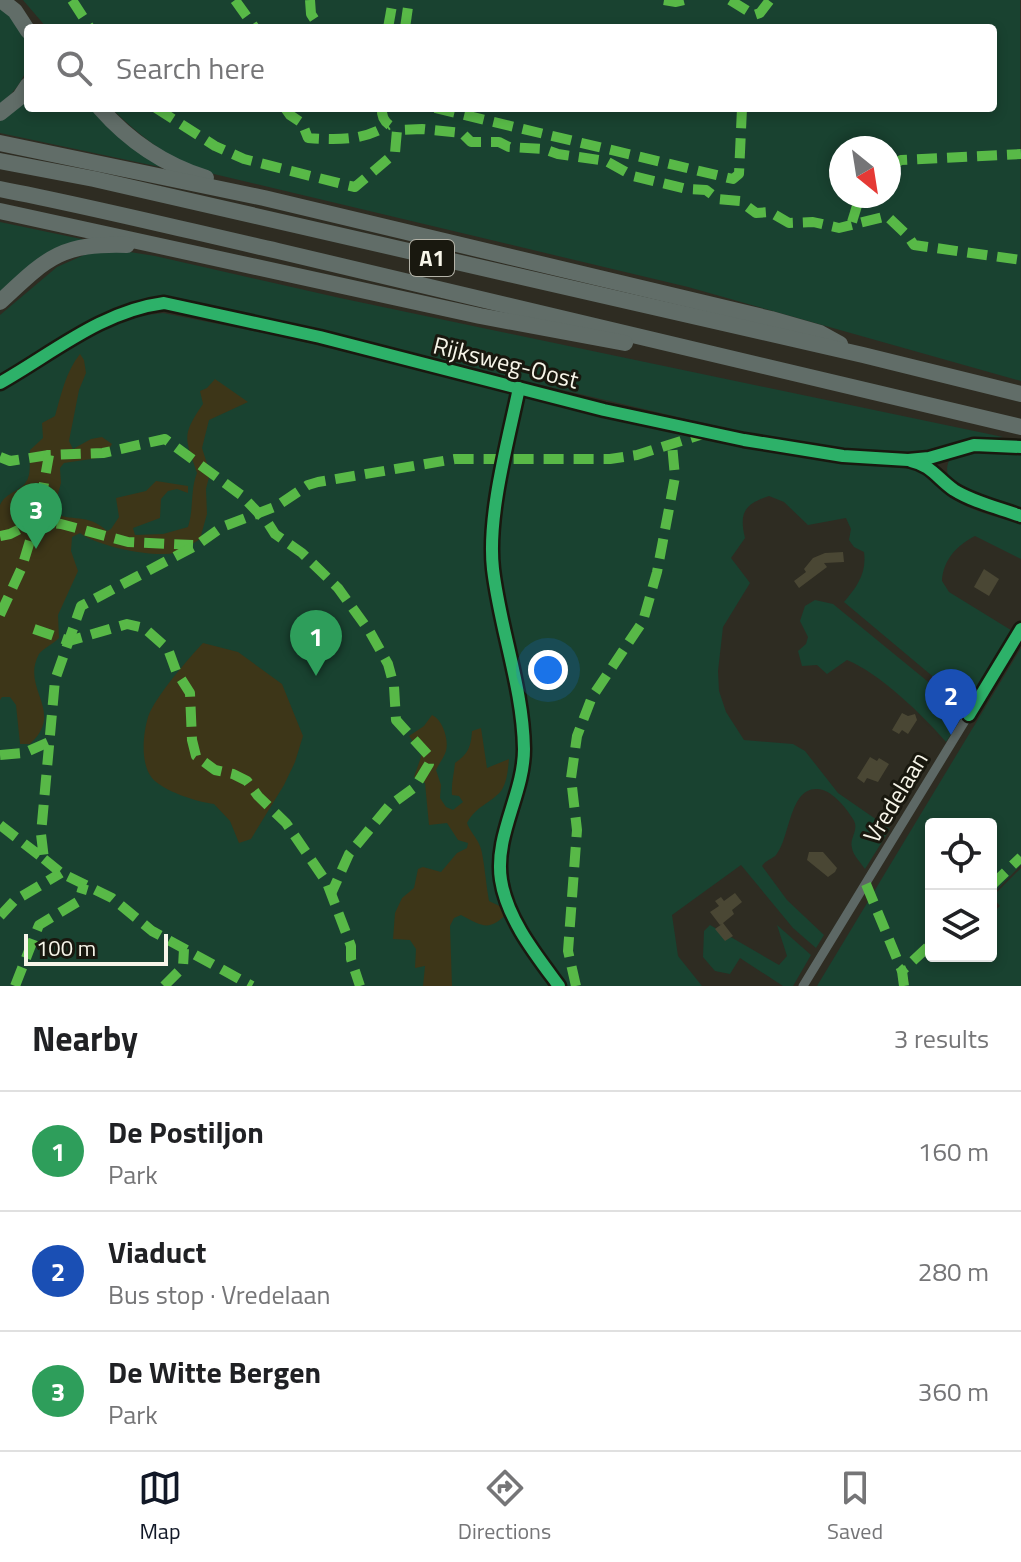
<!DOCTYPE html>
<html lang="en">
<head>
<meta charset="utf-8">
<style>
  :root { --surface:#fff; --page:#f6f6f6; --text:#202124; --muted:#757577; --line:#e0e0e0; --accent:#111827 }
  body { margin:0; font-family:"Titillium Web",sans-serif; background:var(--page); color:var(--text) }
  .controls { position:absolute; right:24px; bottom:24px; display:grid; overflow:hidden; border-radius:8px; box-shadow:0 4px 12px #0003 }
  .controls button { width:72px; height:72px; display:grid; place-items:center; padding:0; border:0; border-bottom:2px solid var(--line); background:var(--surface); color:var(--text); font:40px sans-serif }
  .compass { position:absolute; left:829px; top:136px; width:72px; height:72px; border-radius:50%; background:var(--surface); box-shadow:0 4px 12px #0003; rotate:150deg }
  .scale { position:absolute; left:24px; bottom:20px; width:144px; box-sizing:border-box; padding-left:8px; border:4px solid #f7f5e9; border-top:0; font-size:22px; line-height:28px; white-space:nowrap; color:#f7f5e9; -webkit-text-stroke:6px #19180f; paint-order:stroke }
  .you { position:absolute; left:548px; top:670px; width:28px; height:28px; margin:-20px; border:6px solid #fff; border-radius:50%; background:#1a73e8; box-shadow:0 0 0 12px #1a73e833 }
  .badge { display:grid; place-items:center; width:52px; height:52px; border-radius:50%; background:var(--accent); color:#fff; font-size:26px; font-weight:700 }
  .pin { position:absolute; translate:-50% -66px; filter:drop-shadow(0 2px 4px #0008) }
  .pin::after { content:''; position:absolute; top:42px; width:28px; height:24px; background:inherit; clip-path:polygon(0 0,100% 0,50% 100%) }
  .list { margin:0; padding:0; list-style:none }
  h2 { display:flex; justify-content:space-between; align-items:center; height:104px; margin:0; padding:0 32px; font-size:34px }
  h2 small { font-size:26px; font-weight:400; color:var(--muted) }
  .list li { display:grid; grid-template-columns:52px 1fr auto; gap:24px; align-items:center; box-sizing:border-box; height:120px; padding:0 32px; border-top:2px solid var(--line) }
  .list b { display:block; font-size:30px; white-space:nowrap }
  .list p { margin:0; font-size:26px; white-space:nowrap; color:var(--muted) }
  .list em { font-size:26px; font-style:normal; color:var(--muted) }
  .icon { flex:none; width:44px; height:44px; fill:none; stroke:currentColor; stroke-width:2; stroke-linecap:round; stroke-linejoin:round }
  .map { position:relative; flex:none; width:1021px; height:986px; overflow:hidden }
  .search { position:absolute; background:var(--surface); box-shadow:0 4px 12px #0003; left:24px; right:24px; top:24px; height:88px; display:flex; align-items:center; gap:20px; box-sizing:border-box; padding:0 28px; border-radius:8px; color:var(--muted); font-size:30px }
  .sheet { height:464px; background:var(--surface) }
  nav { display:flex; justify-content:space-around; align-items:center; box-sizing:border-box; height:112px; border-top:2px solid var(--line); background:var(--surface); font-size:22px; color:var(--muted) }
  nav a { display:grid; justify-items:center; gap:4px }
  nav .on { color:var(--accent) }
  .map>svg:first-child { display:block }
</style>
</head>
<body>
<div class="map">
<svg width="1021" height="986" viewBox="0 0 1021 986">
  <rect width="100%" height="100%" fill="#2e2c22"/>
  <g fill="#194230" fill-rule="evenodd">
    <path d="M23 0H1020L1021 381 688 287 197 170C164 155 137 133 111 108H993V28H47ZM841 148H889V196H841Z"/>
    <path d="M0 8C40 36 36 76 0 104Z"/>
    <path d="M28 94V108H96L179 171 0 133V117Z"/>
    <path d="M0 222 86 240 0 294Z"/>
    <path d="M93 251 130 252 155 256 340 298 1003 437 924 452 889 455 788 443 260 319 163 302 130 308 95 319 0 377V315L57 267Z"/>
    <path d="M163 313 279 336 702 437 808 457 911 466C930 473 938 490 955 500 974 512 1000 518 1021 523V559L975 536C957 545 943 560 942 581L949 592 1014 632 968 706 844 602C857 587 867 573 864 552L854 547 849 540 851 529 846 518 808 525 784 502 769 496C744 504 739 513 745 538L731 558 750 583 723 627 718 671 719 691 726 712 744 740 793 744 805 751 838 793 890 829 865 869C861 863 853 855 852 848 849 837 860 830 853 819 846 807 830 788 816 789 789 789 790 839 776 855 772 859 766 860 762 866L787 900 824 935 816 948 793 928 741 865 672 915 678 956 702 986H0V391L104 328 132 317Z"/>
    <path d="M992 448 1021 451V513L959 488C948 479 943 470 951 457Z"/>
    <path d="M815 600 833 604 965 712 946 742C923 715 879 673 847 660L827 674 817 665 802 666 798 651 806 644 808 637 800 621 805 606Z"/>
    <path d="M1021 648V865L991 896V824H931V956H991V914L1000 906 992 897 1021 868V986H904L909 981 907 976 900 980 902 986H817Z"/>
    <path d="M710 925 779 965 787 956 777 925 811 955 793 986H783L740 958 730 974 715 971 703 957 704 931Z"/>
  </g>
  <g fill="#3d3618">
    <path d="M80 354 84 360 86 373 79 390 69 441 73 449 91 439 102 437 112 444 104 457 64 463 60 468 61 483 53 512C71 523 87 512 107 531L111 529 119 517 116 498 146 491 156 481 188 486V493L177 489 168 491 161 499 160 518 133 528 135 535 163 534 188 527C194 509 190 490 197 473 186 439 180 437 203 404L200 391 207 388 215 379 248 402 209 420 202 448 210 473 206 489 207 514 200 539C189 546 178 554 165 554 144 555 97 546 80 533L72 537 71 551 78 571 58 615 59 638C54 643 43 649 39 654 20 689 66 711 30 744H20L16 705 10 697H2L0 700V505C5 492 24 491 28 478 31 470 29 459 30 450L43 438 42 423 55 416C61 395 66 371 80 354Z"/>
    <path d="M203 643 238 652 282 684 303 736 295 762 284 785 251 839 239 843 230 821 214 804C197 802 163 791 152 778 140 763 143 734 148 717 155 697 188 659 203 643Z"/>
    <path d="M432 715C443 720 449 740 446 751 444 757 439 764 436 770L441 785 440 798 446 807 453 810 463 802 459 796 452 795C451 784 454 774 455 763 468 754 471 747 472 731L481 728 487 768 509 759C508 769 507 783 501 791 491 803 476 806 467 823 471 834 480 840 482 853 485 868 486 885 489 901L510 911C489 932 484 927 461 915L454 918 450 926 452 986H423L425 966 415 968 416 949 410 940 393 939 395 913 402 898 414 888 418 869 423 867 441 872 457 853 467 848 468 843 458 840 447 823 429 825 425 783 414 777 422 754 409 736 424 726Z"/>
  </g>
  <g fill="#4a4734">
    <path d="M843 552 844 562 824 563 827 567 799 588 794 581 806 572 804 569 813 558 825 553Z"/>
    <path d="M984 569 999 579 989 596 974 587Z"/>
    <path d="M902 713 908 716 915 714 917 720 908 734 902 730 899 734 892 730Z"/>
    <path d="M870 757 877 761 879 758 889 764 878 782 867 778 864 783 857 778Z"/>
    <path d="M809 852H823L837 868 835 872 828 877 807 860Z"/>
    <path d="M735 893 742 902 732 910 734 914 723 923 733 936 725 941 715 929 722 924 720 925 710 912 719 906 715 901 721 897 724 901Z"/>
  </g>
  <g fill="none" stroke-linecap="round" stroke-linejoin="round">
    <path stroke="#5d6865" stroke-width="9" d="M803 986 1021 629"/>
    <g stroke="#616d68" stroke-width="16">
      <path d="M1 0 15 11 28 31"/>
      <path d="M100 108C128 140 165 165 206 178"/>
      <path d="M0 113 20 97 28 85"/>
      <path d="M0 143 264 198 771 319 820 333 840 344"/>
      <path d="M0 161 94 179 863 355 1021 394"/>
      <path d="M0 189C93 207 185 230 278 251 526 308 773 370 1021 427"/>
      <path d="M0 211 480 316 625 343"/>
      <path d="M0 302C47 258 60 243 127 245"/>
    </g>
    <g stroke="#58b947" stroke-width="10" stroke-dasharray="20 10" stroke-linecap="butt">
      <path d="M72 0 90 28"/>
      <path d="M235 0 255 28"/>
      <path d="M310 0 311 14 320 28"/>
      <path d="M664 0 676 2 684 0"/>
      <path d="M730 0 754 15 760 13 770 0"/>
      <path d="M388 28 393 0"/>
      <path d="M405 28 409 0"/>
      <path d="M156 108 215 146 244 159 346 185 355 187 395 153 397 130 422 129 462 133 471 142H499L509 147 544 149 558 154 606 161 633 176 687 189 706 190 718 199 740 201 756 213 770 212 789 223 813 222 839 228 887 216 908 236 914 245 1021 260"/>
      <path d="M285 108 290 115 302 123 308 138C337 140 363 141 388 125"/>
      <path d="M382 108C381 118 385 123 394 128"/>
      <path d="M435 108 733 179 739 174 742 108"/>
      <path d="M889 167 901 160 1021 154"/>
      <path d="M852 222 860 196"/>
      <path d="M0 457 10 461 49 455"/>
      <path d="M0 536 10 534 36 521 61 524 128 542 193 545"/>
      <path d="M0 615 22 567 39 511 49 455 103 453 165 439 241 495 268 523 275 534 302 553 338 588 370 632 388 664 394 686 396 720 429 756V764L415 787 389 806 349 854 331 894"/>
      <path d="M34 629 69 641 127 624 144 628 168 649 176 671 190 693 192 740 196 756 215 770 233 774 247 781 258 796 286 823 327 883 351 946V959L360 986"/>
      <path d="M0 755 24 753 51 741"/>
      <path d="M0 825 44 859 41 834 55 680 81 606 197 545 222 527 277 506 308 485 318 482 455 459H610L637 455 703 434"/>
      <path d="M44 859 61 873 112 898 152 931 252 986"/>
      <path d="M866 884 902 971"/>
      <path d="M991 886 1021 857"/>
      <path d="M0 916 14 901 61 873"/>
      <path d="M15 986 39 925 79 901 84 884"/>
      <path d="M164 986 183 967 184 949"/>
      <path d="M576 986 568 951 577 830 571 778 577 736 592 697 643 621 657 572 675 477 672 444"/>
      <path d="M904 986 902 971 931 944"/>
    </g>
    <g stroke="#19180f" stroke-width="17">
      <g id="cycleway">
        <path d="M0 383C53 353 102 311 164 303L320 337 604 410 744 440 843 456 908 460 929 458 974 445 1021 447"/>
        <path d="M519 388C508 441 487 516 493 569 500 629 523 688 524 749 524 794 494 835 501 880 507 919 536 955 559 986"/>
        <path d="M911 461C931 465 938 479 954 490 973 502 999 508 1021 516"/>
        <path d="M969 715 1021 629"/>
      </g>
    </g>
    <use href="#cycleway" stroke="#2db169" stroke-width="12"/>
  </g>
  <g text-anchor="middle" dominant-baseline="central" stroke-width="6" stroke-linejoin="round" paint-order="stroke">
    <rect fill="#19180f" stroke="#b4b3a8" stroke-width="2" x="410" y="240" width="44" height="36" rx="6"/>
    <g font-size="22" font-weight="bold" fill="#f7f5e9">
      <text x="432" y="258">A1</text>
    </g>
    <g font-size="24" fill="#f7f5e9" stroke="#19180f">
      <text transform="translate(506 362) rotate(14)">Rijksweg-Oost</text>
      <text transform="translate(895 797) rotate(-59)">Vredelaan</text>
    </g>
  </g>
</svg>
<div class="controls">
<button><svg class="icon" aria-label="locate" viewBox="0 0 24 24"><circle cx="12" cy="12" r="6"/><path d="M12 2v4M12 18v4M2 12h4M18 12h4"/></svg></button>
<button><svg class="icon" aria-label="layers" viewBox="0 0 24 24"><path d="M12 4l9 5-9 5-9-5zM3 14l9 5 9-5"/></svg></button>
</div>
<svg class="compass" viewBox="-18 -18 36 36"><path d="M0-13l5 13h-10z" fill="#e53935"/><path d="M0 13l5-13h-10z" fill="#757577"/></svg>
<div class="scale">100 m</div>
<div class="you"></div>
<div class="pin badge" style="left:316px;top:676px;background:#2e9e5b">1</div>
<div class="pin badge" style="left:951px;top:735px;background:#1a4fb4">2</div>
<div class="pin badge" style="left:36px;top:549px;background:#2e9e5b">3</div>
<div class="search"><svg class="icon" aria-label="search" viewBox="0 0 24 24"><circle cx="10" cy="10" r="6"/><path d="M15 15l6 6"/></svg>Search here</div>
</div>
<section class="sheet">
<h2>Nearby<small>3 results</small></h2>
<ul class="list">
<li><span class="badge" style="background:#2e9e5b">1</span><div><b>De Postiljon</b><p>Park</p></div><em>160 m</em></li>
<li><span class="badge" style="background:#1a4fb4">2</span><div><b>Viaduct</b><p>Bus stop · Vredelaan</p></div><em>280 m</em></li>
<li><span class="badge" style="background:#2e9e5b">3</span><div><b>De Witte Bergen</b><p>Park</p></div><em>360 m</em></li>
</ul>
</section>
<nav>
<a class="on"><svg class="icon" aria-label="map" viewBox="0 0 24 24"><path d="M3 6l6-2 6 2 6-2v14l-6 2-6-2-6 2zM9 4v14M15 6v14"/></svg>Map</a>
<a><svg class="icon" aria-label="directions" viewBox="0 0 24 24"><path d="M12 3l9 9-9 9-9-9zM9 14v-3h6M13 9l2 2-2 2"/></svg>Directions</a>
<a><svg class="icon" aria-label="saved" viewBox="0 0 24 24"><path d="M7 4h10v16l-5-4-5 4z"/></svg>Saved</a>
</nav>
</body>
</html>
